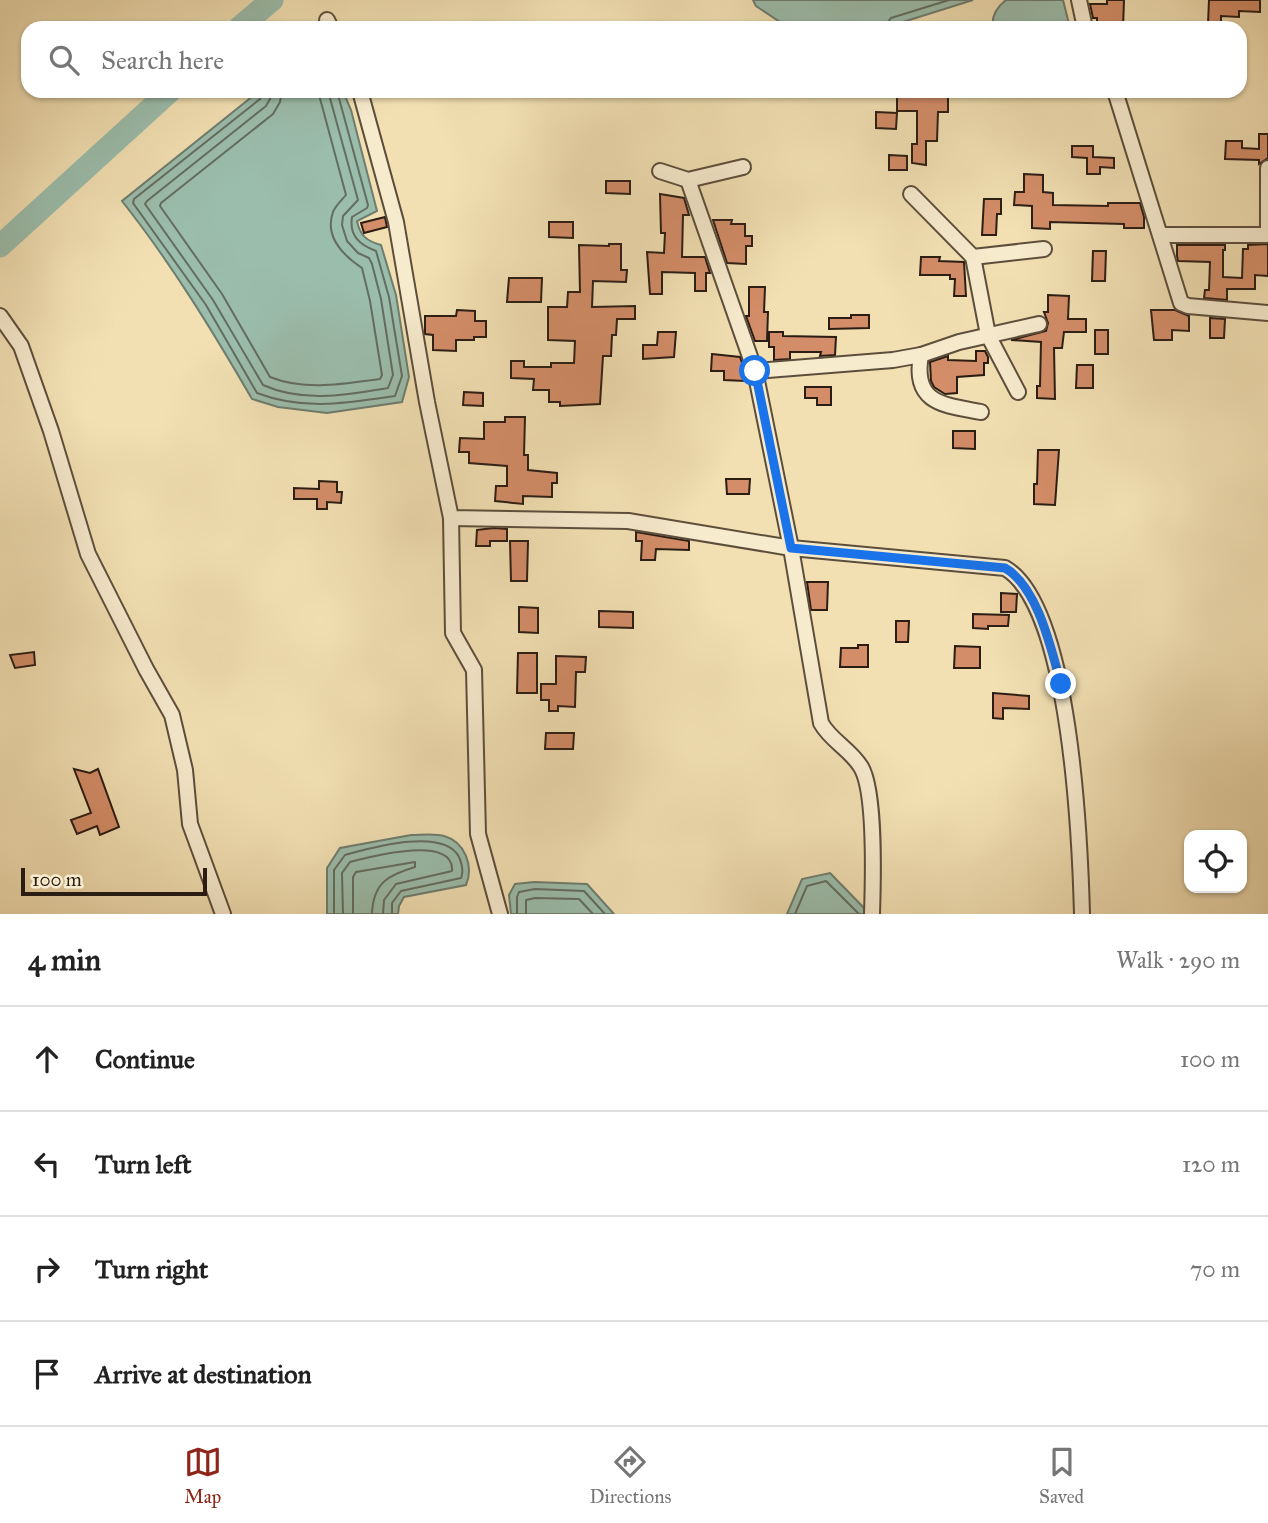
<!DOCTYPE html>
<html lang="en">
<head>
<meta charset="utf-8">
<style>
  :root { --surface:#fff; --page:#f2f2f2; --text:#222; --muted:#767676; --line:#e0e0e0; --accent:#8f2418 }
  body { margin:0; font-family:"IM FELL Great Primer",serif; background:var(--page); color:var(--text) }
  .controls { position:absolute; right:21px; bottom:21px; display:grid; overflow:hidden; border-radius:14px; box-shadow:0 2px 5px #0004 }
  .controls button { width:63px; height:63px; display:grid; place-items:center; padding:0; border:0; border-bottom:2px solid var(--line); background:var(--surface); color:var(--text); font:35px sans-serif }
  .scale { position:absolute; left:21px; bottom:18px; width:186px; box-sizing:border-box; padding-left:7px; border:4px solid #2b1d14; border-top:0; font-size:19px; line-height:24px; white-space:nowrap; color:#2b1d14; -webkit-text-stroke:5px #f7ebce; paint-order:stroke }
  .stop { position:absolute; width:21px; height:21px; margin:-16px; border:5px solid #1a73e8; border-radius:50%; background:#fff }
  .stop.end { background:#1a73e8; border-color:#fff; box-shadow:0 2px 7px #0008 }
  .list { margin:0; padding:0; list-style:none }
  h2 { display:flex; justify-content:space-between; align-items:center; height:91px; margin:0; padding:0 28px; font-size:30px }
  h2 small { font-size:23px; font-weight:400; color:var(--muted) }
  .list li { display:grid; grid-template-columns:46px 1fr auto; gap:21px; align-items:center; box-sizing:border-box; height:105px; padding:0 28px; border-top:2px solid var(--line) }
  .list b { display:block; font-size:26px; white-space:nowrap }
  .list em { font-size:23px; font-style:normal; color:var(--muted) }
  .icon { flex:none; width:38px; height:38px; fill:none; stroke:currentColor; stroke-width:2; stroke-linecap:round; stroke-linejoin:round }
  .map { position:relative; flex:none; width:1268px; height:914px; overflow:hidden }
  .search { position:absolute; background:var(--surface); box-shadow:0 2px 5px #0004; left:21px; right:21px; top:21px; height:77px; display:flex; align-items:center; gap:18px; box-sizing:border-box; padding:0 24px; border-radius:21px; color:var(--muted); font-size:26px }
  .sheet { height:511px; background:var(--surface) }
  nav { display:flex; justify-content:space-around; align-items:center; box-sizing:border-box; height:98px; border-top:2px solid var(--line); background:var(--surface); font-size:19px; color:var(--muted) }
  nav a { display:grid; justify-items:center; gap:4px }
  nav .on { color:var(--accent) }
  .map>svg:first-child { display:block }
</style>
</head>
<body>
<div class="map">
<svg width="1268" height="914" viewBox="0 0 1268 914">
  <rect width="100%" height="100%" fill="#f2e0b3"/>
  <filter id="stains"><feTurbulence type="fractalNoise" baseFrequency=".00286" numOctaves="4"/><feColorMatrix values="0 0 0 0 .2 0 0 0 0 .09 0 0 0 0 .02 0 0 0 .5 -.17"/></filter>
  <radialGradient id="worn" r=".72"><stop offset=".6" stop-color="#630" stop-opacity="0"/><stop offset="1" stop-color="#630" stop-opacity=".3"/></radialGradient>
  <g fill="#9bbdac" stroke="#6e7d6f" stroke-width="2">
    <path d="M753 0H973L884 28H789L756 6Z"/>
    <path d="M1006 0H1063L1070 28H993C991 17 997 7 1006 0Z"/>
    <path d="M259 91H343L351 110 377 211 357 221C360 236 367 241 381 245L396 295 409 377 402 402 327 413 278 407 252 399C212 330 171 263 122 201Z"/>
    <path d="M411 835C421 835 435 833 444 836 465 842 474 866 466 885L404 897 399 906 398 914H327V868L340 848Z"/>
    <path d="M830 873 866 910V914H787L802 879Z"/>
    <path d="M534 882 587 884 614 914H511L509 895 515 884Z"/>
  </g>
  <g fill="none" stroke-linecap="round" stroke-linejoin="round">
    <g stroke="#636d60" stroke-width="2">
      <path d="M887 28V23L891 18 949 0"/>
      <path d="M263 91 260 99 134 199 133 203 206 305 257 393C304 411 347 403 395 396L402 376 389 297 376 251C360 245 349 236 352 217L367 208 368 205 337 91"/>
      <path d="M271 91 270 99 266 106 147 201 145 204 213 300 263 385C303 403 346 395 388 388L393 375 381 299 372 264 369 258 358 253 347 241 342 225 343 216 358 200 328 91"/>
      <path d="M282 91 280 102 273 114 161 203 160 206 222 294 270 377C305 391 343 384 380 379L382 375 370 301 362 268C344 256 324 237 333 212 336 205 342 200 346 195L318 91"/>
      <path d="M334 914V870L345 855C371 848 443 827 459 857 462 864 464 871 461 878L401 891 392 903V914"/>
      <path d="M343 914 342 873 350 862C370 857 455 834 452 871L396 884 384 900 383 914"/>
      <path d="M353 914V877L356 872 415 862V867C388 875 373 883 372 914"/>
      <path d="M517 914V897L519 892 535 889 584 891 605 914"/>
      <path d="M526 914V900L535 898 579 899 593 914"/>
      <path d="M795 914 807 886 826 881 859 914"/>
    </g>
    <g stroke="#9bbdac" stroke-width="23">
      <path d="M239 28 272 0"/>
      <path d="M0 246 170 91"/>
    </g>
  </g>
  <g fill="#d38d68" stroke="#2b1d14" stroke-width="2">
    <path d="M1107 0H1124L1123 28H1097V18H1093L1090 4H1107Z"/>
    <path d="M1209 0H1260V12L1239 11V17L1221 16V24H1208Z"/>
    <path d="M897 91H919V94L948 95V112H938L937 141H926V165L912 163V144H917V111H897Z"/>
    <path d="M876 112 897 113 896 129 876 128Z"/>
    <path d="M1259 134H1268V158L1259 164V160L1225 159 1226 141H1242V148L1259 149Z"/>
    <path d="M1072 146H1093V157L1114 158V168L1100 167V174H1087V158L1072 157Z"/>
    <path d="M889 155 907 156V170H889Z"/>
    <path d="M1024 174 1043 175V192L1053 193V205L1108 206V203H1140L1144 217V228H1124V224L1050 222V229L1032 228V206L1014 205 1015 192H1024Z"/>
    <path d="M606 181H630V194L606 193Z"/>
    <path d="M660 194 684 198 689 215H683L682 257H705L710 273H706V291H695V273L662 272V294H650L647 252 664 253 665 233H661Z"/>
    <path d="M984 199H1001V214H997L996 235H982Z"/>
    <path d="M385 217 387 227 364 233 361 223Z"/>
    <path d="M713 220H732L731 224H745V236H752V246H746V264L727 263Z"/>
    <path d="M549 222H573V238L549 237Z"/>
    <path d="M609 244H621V270H627L626 282 593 281 592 307 635 306V319H617L616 335H612L611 356H603L600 404 560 406V402H549V390H533L534 379 511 378V361H524V367H551V363H574L575 341 548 340V307H567L568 292H580L579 245 609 246Z"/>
    <path d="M1268 244V276L1255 275V289H1227V300L1204 298 1205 290H1209L1210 262 1178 261 1177 256V245H1225V250H1223V277L1242 278 1243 249H1248V245Z"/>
    <path d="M1093 251H1106L1105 281H1092Z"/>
    <path d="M921 257H940L939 261 964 262 966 296H954L955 279H950V275H920Z"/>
    <path d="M509 278H542L541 302H507Z"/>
    <path d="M749 287H765L764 312H768L767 341H755L746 316H749Z"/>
    <path d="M1048 295 1069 296 1068 319H1086V332H1064L1062 348H1054L1055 399 1037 398V386H1040L1041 342 1011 340 1046 331 1048 323 1044 312H1048Z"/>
    <path d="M457 310 475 311V321H486V337H474V340H456V351L433 350V335L425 334V316H456Z"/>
    <path d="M1151 310H1175L1189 316V331L1172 330V340H1154Z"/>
    <path d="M851 315H869V328L829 329V318H851Z"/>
    <path d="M1210 318 1225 319 1224 338H1210Z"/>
    <rect x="1095" y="330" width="13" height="24"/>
    <path d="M658 332H676L674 357 643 359V345H657Z"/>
    <path d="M769 332H783V336L836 337 835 355 820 356 821 352H790V359L774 360V347H769Z"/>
    <path d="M976 351H985L988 357V363H984V375L957 377V393L945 394 934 387 931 381 930 362 948 356V360L976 361Z"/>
    <path d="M712 354 740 357 745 372V381L724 380V371H711Z"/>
    <path d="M1077 365H1093V388H1076Z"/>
    <path d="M805 387H831V405H817V398H805Z"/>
    <path d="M464 392 483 393V406L463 405Z"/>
    <path d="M505 417H525L524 455H528V470L557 473V483H552V497L523 496V504L495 501 496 486H507V466L469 463V452H459L460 438 484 439V422H505Z"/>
    <path d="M953 431H975V449L953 448Z"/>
    <path d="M1038 450H1059L1055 505 1034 504V484H1037Z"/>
    <path d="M726 479H750L749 494H727Z"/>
    <path d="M319 481 337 482V492H342L341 503 327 502V509H317V499H294V488L319 489Z"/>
    <path d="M494 528 507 529V541H490V546H476L477 530Z"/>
    <path d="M636 532 689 541V550L656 549 655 560H641L642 541H636Z"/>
    <path d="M510 541H528L527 581H511Z"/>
    <path d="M807 582H828L827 610H811Z"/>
    <path d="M1001 593 1017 594 1016 612H1001Z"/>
    <path d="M519 607 538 608V633L519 632Z"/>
    <path d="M599 611 633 612V628L599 627Z"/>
    <path d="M973 614 1009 615 1008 626H988V629L973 628Z"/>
    <path d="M896 621H909L908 642H896Z"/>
    <path d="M858 645H868V667H840L841 648H858Z"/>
    <path d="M955 646 980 647V668H954Z"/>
    <path d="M34 652 35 665 15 668 10 655Z"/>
    <path d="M518 653H537V693H517Z"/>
    <path d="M556 656 586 657 585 672H576L575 707 558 706V711H549V700H541V684H556Z"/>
    <path d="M993 693 1029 696V709L1003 708V719L993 718Z"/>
    <path d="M546 733H574L573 749H545Z"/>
    <path d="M74 769 90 773 98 769 119 827 100 835 97 826 77 834 71 820 91 813Z"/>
  </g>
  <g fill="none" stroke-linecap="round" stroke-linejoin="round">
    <g stroke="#5d4e3c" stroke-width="18">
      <g id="street">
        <path d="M1079 0 1085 28"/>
        <path d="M327 20 331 28"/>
        <path d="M360 91 396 222 427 402 451 518 628 521 791 548 1005 568C1071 606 1080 841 1082 914"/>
        <path d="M1115 91 1181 303 1188 306 1268 313"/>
        <path d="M660 171 688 180 743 167"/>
        <path d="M688 180 755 371 791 548 821 723C831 741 850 749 861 767 876 792 873 883 872 914"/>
        <path d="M911 194 973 257 1044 249"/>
        <path d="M1161 235H1266L1268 231V168"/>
        <path d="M973 257 988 335 1018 392"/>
        <path d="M0 316 21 346 51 431 88 554 146 669 172 715 185 770 190 824 223 914"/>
        <path d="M921 355C912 404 944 405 981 412"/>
        <path d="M755 371 893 360 921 355 959 342 1039 324"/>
        <path d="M451 518 453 633 474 670 478 834 500 914"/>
      </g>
    </g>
    <use href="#street" stroke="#f7ebce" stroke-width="14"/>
  </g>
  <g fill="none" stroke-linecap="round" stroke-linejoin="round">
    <path stroke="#1a73e8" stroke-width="9" d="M755 371 791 548 1005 568C1038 587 1051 649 1061 684"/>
  </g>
  <rect width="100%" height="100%" filter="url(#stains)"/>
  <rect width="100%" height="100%" fill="url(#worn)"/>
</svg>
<div class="controls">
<button><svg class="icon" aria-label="locate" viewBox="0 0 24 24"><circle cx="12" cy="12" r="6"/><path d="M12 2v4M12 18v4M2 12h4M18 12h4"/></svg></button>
</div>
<div class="scale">100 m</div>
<div class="stop" style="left:755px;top:371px"></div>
<div class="stop end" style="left:1061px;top:684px"></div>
<div class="search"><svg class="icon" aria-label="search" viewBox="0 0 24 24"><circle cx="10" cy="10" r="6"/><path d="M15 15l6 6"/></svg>Search here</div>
</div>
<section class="sheet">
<h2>4 min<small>Walk · 290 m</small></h2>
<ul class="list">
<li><svg class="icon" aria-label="ahead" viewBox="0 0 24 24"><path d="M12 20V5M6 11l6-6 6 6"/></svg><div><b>Continue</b></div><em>100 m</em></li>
<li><svg class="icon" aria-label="left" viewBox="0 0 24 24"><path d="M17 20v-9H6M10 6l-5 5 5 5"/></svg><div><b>Turn left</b></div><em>120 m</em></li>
<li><svg class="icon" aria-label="right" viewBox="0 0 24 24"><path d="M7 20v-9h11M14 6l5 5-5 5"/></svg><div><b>Turn right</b></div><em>70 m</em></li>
<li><svg class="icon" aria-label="arrive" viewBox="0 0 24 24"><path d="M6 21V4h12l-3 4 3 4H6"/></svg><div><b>Arrive at destination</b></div></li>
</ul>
</section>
<nav>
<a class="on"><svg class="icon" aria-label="map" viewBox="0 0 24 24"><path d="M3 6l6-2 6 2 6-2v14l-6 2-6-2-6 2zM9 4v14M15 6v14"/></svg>Map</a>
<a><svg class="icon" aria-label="directions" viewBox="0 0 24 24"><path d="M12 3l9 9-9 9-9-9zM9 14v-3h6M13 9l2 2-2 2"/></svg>Directions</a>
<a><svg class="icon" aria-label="saved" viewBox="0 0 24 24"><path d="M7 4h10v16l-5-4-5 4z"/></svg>Saved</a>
</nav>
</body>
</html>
